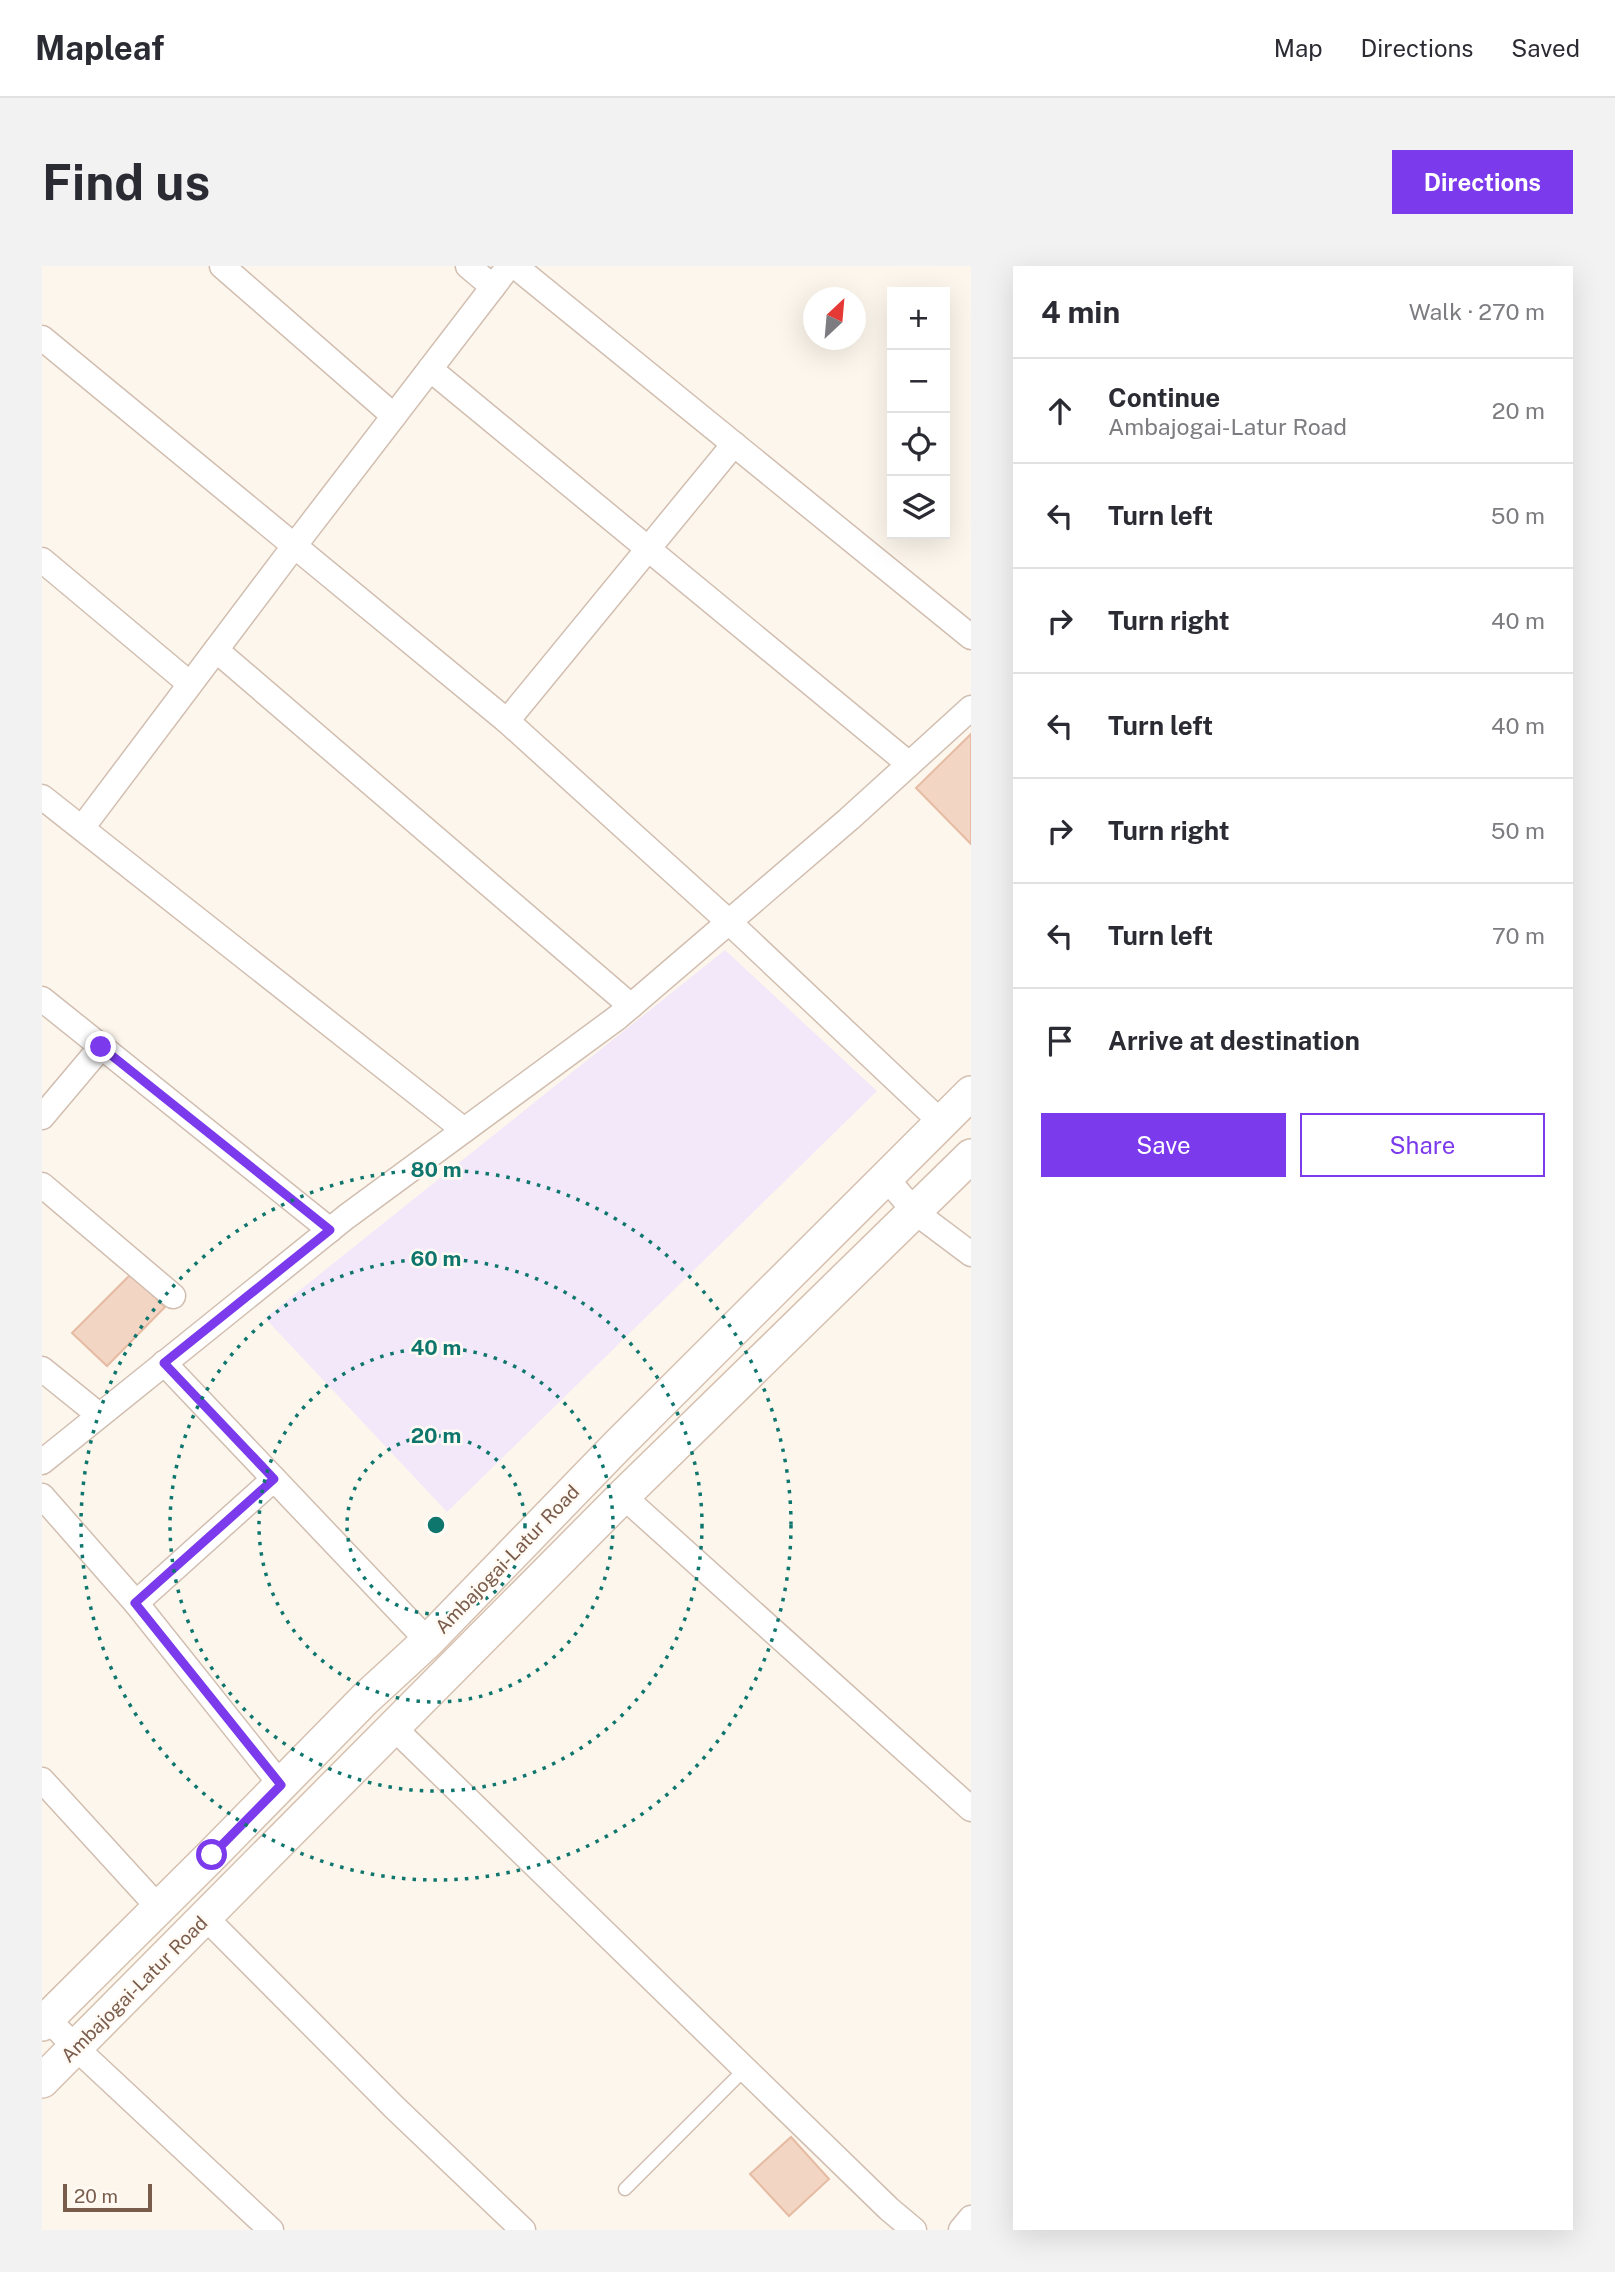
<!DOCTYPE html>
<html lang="en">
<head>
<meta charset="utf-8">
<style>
  :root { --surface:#fff; --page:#f2f2f3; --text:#2b2b33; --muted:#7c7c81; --line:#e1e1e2; --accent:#7c3aed }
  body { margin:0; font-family:"Public Sans",sans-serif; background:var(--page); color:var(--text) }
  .controls { position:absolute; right:21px; top:21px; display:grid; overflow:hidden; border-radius:0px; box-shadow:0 7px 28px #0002 }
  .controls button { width:63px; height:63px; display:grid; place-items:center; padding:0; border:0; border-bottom:2px solid var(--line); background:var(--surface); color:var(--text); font:35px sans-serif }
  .compass { position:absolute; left:761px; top:21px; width:63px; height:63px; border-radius:50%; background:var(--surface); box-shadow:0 7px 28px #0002; rotate:26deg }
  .scale { position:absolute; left:21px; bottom:18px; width:89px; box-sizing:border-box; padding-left:7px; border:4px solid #7a5c4d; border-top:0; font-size:19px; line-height:24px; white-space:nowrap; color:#7a5c4d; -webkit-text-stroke:5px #fffaf3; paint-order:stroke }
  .stop { position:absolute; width:21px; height:21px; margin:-16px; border:5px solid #7c3aed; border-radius:50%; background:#fff }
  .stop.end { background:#7c3aed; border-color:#fff; box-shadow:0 2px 7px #0008 }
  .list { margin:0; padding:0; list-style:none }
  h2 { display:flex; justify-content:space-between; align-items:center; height:91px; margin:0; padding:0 28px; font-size:30px }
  h2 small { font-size:23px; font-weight:400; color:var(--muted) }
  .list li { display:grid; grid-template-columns:46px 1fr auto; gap:21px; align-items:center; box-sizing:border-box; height:105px; padding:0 28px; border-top:2px solid var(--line) }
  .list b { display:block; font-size:26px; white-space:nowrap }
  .list p { margin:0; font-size:23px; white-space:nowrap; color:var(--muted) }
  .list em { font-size:23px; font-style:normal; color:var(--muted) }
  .actions { display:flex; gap:14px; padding:21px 28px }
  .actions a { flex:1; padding:16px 0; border:2px solid var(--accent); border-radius:0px; text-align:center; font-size:24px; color:var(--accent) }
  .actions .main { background:var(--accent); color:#fff }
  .icon { flex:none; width:38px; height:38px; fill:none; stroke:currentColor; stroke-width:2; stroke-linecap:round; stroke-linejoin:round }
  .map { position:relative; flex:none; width:929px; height:1964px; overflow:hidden; border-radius:0px }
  header { display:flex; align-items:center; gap:42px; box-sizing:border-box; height:98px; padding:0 35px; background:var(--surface); border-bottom:2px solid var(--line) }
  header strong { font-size:33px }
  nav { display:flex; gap:38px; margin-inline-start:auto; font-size:24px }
  .intro { display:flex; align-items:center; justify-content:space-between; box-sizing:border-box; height:168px; padding:0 42px }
  h1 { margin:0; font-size:49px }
  .button { padding:18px 32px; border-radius:0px; background:var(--accent); color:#fff; font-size:24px; font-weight:700 }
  main { display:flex; gap:42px; padding:0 42px }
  aside { flex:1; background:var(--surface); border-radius:0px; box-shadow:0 7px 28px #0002 }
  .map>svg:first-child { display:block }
</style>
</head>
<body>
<header>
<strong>Mapleaf</strong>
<nav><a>Map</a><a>Directions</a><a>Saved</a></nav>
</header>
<div class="intro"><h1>Find us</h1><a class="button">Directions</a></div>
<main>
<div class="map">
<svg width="929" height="1964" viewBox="0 0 929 1964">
  <rect width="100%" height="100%" fill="#fdf6ec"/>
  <path fill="#f3e8fa" d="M683 684 835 825 405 1246 223 1052Z"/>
  <g fill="#f3d5c3" stroke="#e6bba3" stroke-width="2">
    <path d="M929 468V578L874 522Z"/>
    <path d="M89 1008 123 1041 65 1100 30 1067Z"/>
    <path d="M749 1871 787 1913 747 1950 708 1908Z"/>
  </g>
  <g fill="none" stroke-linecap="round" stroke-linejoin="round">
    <g stroke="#d1beb0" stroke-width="15">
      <path id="service" d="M583 1923 703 1803"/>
    </g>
    <g stroke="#d1beb0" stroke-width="27">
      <g id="minor">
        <path d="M180 0 352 150"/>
        <path d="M426 0 451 21"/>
        <path d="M473 0 929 371"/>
        <path d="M0 72 465 455 687 656 900 857"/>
        <path d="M388 103 867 498"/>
        <path d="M0 294 148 418"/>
        <path d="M174 384 589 740"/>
        <path d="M465 455 692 178"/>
        <path d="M0 531 422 864"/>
        <path d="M40 562 253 279 467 0"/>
        <path d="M0 733 288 964"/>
        <path d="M0 851 59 781"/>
        <path d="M845 913 873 946 929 988"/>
        <path d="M0 919 131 1030"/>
        <path d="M122 1097 386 1375"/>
        <path d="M0 1103 57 1149"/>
        <path d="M0 1196 304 951 576 751 807 553 929 442"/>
        <path d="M0 1230 94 1337 239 1519"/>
        <path d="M581 1230 929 1543"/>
        <path d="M94 1337 232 1213"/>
        <path d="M351 1461 847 1943 872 1964"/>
        <path d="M0 1514 117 1642"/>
        <path d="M164 1652 353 1842 481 1964"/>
        <path d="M0 1747 34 1782 229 1964"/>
        <path d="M919 1964 929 1952"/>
      </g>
    </g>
    <g stroke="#d6c0b0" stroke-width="36">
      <g id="secondary">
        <path d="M0 1758 170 1589 323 1433 386 1375 576 1179 929 827"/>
        <path d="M0 1815 581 1230 929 890"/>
      </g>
    </g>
    <use href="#service" stroke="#fff" stroke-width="12"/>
    <use href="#minor" stroke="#fff" stroke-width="24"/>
    <use href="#secondary" stroke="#fff" stroke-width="33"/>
  </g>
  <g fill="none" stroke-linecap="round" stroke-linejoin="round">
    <path stroke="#7c3aed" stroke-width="9" d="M59 781 288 964 122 1097 232 1213 93 1337 239 1519 170 1589"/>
  </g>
  <g fill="none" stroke="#0f766e" stroke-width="3.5" stroke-dasharray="3.5 7">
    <circle cx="394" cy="1259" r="89"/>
    <circle cx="394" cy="1259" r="177"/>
    <circle cx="394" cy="1259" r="266"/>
    <circle cx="394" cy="1259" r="355"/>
  </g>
  <g text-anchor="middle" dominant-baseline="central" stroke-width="5" stroke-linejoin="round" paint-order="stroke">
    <g font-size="19" fill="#7a5c4d" stroke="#fffaf3">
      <text transform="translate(465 1293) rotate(-46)">Ambajogai-Latur Road</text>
      <text transform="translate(92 1723) rotate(-45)">Ambajogai-Latur Road</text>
    </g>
  </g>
  <circle cx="394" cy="1259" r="10" fill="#0f766e" stroke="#fffaf3" stroke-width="3.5"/>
  <g font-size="21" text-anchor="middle" font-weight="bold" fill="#0f766e" stroke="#fffaf3" stroke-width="5" stroke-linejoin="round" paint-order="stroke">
    <text x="394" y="911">80 m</text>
    <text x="394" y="1000">60 m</text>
    <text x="394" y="1089">40 m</text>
    <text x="394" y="1177">20 m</text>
  </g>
</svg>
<div class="controls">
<button>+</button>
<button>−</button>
<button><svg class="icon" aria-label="locate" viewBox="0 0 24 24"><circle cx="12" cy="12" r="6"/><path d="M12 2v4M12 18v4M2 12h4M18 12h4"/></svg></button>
<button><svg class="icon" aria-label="layers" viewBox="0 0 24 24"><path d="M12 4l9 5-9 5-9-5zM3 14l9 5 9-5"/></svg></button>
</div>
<svg class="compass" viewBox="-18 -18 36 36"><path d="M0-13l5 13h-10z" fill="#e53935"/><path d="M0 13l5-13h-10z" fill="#7c7c81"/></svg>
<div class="scale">20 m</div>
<div class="stop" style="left:170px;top:1589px"></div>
<div class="stop end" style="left:59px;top:781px"></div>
</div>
<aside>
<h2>4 min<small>Walk · 270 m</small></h2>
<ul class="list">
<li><svg class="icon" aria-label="ahead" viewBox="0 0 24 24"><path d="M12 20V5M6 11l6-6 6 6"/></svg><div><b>Continue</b><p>Ambajogai-Latur Road</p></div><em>20 m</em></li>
<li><svg class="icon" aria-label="left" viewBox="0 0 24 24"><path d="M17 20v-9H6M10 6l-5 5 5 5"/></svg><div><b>Turn left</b></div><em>50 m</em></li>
<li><svg class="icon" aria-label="right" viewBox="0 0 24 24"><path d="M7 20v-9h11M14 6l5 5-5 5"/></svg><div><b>Turn right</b></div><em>40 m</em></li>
<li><svg class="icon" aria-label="left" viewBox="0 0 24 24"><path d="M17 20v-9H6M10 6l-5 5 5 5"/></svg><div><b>Turn left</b></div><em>40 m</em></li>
<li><svg class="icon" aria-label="right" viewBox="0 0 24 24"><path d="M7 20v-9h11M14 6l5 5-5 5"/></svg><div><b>Turn right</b></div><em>50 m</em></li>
<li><svg class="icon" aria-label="left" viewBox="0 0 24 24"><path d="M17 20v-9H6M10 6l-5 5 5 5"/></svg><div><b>Turn left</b></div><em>70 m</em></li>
<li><svg class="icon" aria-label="arrive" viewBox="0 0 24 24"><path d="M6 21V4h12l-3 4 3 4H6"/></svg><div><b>Arrive at destination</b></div></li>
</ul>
<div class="actions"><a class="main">Save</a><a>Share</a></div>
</aside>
</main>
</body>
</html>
